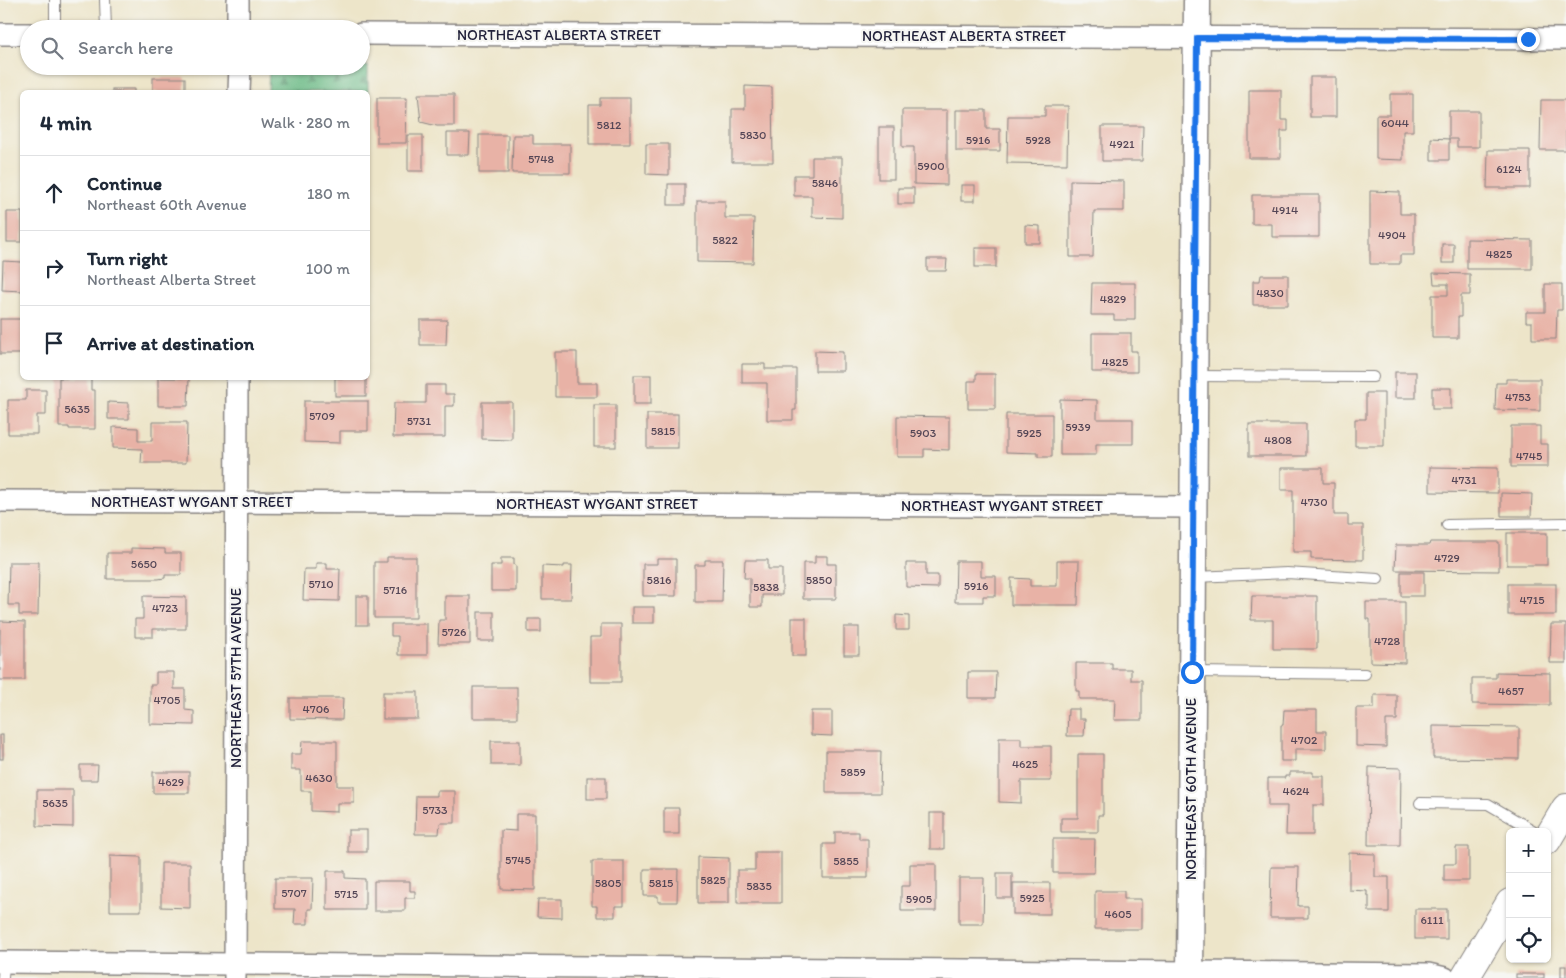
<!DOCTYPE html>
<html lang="en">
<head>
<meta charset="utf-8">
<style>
  :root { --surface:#fff; --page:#f2f2f3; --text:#1f2937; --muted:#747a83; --line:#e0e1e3 }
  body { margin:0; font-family:Itim,sans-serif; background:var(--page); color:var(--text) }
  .controls { position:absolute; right:15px; bottom:15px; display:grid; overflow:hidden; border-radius:8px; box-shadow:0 1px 4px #0004 }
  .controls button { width:45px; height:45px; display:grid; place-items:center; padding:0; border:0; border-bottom:1px solid var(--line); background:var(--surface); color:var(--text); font:25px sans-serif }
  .stop { position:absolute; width:15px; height:15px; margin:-11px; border:4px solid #1a73e8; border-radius:50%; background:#fff }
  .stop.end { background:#1a73e8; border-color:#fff; box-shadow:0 1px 5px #0008 }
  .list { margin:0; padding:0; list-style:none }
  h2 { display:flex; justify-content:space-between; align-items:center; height:65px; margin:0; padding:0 20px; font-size:21px }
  h2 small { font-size:16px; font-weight:400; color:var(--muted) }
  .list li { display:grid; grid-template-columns:32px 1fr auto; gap:15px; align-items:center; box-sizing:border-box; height:75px; padding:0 20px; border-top:1px solid var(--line) }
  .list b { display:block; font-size:19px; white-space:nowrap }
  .list p { margin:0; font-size:16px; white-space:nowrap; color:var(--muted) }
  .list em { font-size:16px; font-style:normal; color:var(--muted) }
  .icon { flex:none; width:28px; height:28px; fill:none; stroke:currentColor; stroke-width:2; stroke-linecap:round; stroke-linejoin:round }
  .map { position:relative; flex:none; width:1566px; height:978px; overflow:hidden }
  .search { position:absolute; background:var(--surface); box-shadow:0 1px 4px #0004; left:20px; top:20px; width:350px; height:55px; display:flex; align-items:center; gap:12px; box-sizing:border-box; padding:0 18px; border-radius:28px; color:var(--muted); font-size:19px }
  .panel { position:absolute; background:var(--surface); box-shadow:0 1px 4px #0004; left:20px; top:90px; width:350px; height:290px; border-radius:8px }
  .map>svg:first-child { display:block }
</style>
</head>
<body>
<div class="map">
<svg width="1566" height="978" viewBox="0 0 1566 978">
  <defs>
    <pattern id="forest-firs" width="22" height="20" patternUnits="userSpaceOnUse" patternTransform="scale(1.25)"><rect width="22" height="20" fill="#69b984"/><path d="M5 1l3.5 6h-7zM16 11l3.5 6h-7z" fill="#56966d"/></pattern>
  </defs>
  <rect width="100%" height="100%" fill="#f6f6f2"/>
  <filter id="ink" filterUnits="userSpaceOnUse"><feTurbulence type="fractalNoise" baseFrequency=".02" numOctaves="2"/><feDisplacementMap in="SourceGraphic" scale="10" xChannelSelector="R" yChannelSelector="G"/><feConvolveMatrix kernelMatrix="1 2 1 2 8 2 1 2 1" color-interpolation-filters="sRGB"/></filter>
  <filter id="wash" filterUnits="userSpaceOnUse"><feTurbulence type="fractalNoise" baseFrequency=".0096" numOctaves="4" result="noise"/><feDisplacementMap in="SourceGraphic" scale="20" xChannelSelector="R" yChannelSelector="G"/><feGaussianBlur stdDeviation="1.12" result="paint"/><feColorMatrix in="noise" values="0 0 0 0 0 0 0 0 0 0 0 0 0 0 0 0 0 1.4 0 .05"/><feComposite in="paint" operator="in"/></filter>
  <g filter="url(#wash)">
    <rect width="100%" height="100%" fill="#ede5c9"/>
    <path fill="url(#forest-firs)" stroke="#466e60" d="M269 66H368V171V92H268Z"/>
    <g id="blocks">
      <g fill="#e8b2a6">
        <rect x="1310" y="77" width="26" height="40"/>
        <rect x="153" y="78" width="32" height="14"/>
        <path d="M745 86 772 87 773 162H732V109H745Z"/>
        <rect x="112" y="89" width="22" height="3"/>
        <path d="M1249 90H1281V120H1288V131H1281V158H1249Z"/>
        <path d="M418 94H454V126H437L421 122Z"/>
        <path d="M1390 94H1413V131H1403V160L1376 159V115H1390Z"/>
        <path d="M377 98H407L406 143H377Z"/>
        <path d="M600 98H630V144H589V105H600Z"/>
        <path d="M1541 100H1566V150H1540Z"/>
        <path d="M1045 106H1068L1067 164 1007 163 1008 116H1045Z"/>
        <path d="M902 110H947V185L914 184V147H902Z"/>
        <path d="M956 110H986V129H1000V151H956Z"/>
        <path d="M1449 111H1479V147H1457V139H1449V160H1431V138L1449 139Z"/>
        <path d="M1102 126H1143L1142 161H1102Z"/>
        <rect x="879" y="127" width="15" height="52"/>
        <path d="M447 133H470L469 155H447Z"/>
        <rect x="408" y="135" width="15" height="36"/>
        <rect x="479" y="135" width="29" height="38"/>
        <path d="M513 135H533V144H570V173H512Z"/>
        <path d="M646 144H669V175L646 174Z"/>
        <path d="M1488 150H1530V188H1487Z"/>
        <path d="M812 157H842V218L812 217V196H794V175H812Z"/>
        <path d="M1070 180 1124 181V211H1094L1093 257H1070Z"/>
        <rect x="668" y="184" width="17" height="21"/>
        <rect x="961" y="185" width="14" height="16"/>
        <rect x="898" y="188" width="16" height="16"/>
        <path d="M1370 191 1400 192V214H1414V255H1400V264H1370Z"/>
        <path d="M1252 195H1319V237H1272V224H1252Z"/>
        <path d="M697 201H725V218H754L753 263 697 262Z"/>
        <rect x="7" y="212" width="15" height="30"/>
        <path d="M1025 225 1040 226V243H1025Z"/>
        <path d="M1467 239 1532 240V269H1467Z"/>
        <rect x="1442" y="244" width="12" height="19"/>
        <rect x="975" y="248" width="21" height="19"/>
        <path d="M927 259H947L946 271H927Z"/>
        <path d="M3 261 22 262V291L2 290Z"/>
        <path d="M1433 273 1470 274V295H1461V317H1458V338H1432V295H1448V284H1434Z"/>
        <path d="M1261 275H1288V305H1253V281H1260Z"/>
        <path d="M1092 283H1135V320H1114V315H1091Z"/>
        <path d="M1545 284H1562V310H1557L1556 339H1532V322H1526V312H1545Z"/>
        <rect x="0" y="319" width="22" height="35"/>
        <path d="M420 320H447L446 345H420Z"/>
        <path d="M1092 333H1131V351H1137V372H1092Z"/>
        <path d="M815 351 843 352V371H815Z"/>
        <path d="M555 352H577V383H597V397H555Z"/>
        <path d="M742 364H765V369H796V410H793V420H767V383H742Z"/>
        <rect x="1395" y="372" width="21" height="26"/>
        <path d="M976 374H995V409H968V381H976Z"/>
        <rect x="634" y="375" width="17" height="29"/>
        <path d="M59 378H91V390H95V429H69V427H59Z"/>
        <path d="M158 378H189L188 406H158Z"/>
        <rect x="335" y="378" width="31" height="18"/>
        <path d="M1506 379H1540V411L1495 410 1496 383H1506Z"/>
        <path d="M426 385H445V394H454V406H445V437H393L394 403H426Z"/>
        <rect x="1432" y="388" width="19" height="21"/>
        <path d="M26 390H46V415H37V434H8V400H26Z"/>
        <path d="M1366 393H1384V446H1355V419H1366Z"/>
        <path d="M1060 399 1097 400V419H1133V444H1096V455H1060Z"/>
        <path d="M304 401H368V431H340V443L304 442Z"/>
        <path d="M108 402 129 403V419H108Z"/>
        <path d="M482 402H512V440L482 439Z"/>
        <rect x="594" y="405" width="22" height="42"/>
        <rect x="647" y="414" width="31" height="34"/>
        <path d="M1006 414H1052V457H1038V453L1006 452Z"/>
        <path d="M897 416 949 417V450L924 449V457H897Z"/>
        <path d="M152 422H187L186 463H141L142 449 113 448V427L138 428V441H152Z"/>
        <rect x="1249" y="424" width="57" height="32"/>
        <path d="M1511 426H1540V444H1548V467H1511Z"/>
        <path d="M1430 467 1498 468V493L1430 492Z"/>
        <path d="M1281 468H1323V483H1334V515H1348V525H1363V560L1311 559V552H1293V490H1281Z"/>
        <path d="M1501 493 1532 494 1531 516H1501Z"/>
        <rect x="1507" y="533" width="40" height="32"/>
        <path d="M1430 542H1499V571L1395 570 1396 545H1429Z"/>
        <path d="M131 548 165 549V553H181V575H165V578L158 579H107V553H131Z"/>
        <path d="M815 556H827V564H836V597L835 599H803V563H815Z"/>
        <path d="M387 557H416V618H374V562H387Z"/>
        <path d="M501 558H514V565H516V591H491V565H501Z"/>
        <path d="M657 559H676V596H643V564H657Z"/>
        <path d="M705 560H723L722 602H695V565H705Z"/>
        <path d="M745 560H768V569H782V595H762V607H750V578H744Z"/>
        <path d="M956 561H981V576H996V596H983V602H955Z"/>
        <path d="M1057 561H1079L1078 605H1011V578L1030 579V586H1057Z"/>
        <path d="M9 562H39L38 615H19V605H8Z"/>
        <path d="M316 563H327V569H340L339 601 303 600 304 569H316Z"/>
        <path d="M906 563H926V575H938V588L906 587Z"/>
        <path d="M564 565H572L571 599H542V566L564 567Z"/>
        <rect x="1401" y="572" width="23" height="24"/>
        <rect x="1508" y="584" width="48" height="31"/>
        <path d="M143 596 186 597V629H153V637H135V619H143Z"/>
        <rect x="356" y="596" width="12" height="29"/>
        <path d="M445 596H470V644H438L439 620H445Z"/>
        <path d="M1252 596H1317V649H1273V620H1251Z"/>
        <path d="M1366 602H1405V663L1370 662V619H1366Z"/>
        <rect x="632" y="607" width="22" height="16"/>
        <rect x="478" y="612" width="16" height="29"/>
        <path d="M896 615 909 616V630H896Z"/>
        <rect x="792" y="618" width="14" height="38"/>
        <rect x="528" y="619" width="13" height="13"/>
        <path d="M0 621 25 622V680H0Z"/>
        <path d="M391 624H427V655H398V636H391Z"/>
        <path d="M601 624H621V682H590V637H601Z"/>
        <path d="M1551 624H1566V663H1550Z"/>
        <rect x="844" y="627" width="15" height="28"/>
        <path d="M1076 663H1112V669H1131V680H1142V720H1114L1115 699H1079V691H1076Z"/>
        <path d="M156 672H174V689H185V710L194 711V725L150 724V685H156Z"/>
        <path d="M968 672H996L995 698H968Z"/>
        <path d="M1496 672 1550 673V705L1472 704V678H1496Z"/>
        <rect x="473" y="687" width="44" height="31"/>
        <rect x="383" y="692" width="35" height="27"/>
        <path d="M1374 695H1397V720H1386V747L1356 746V708H1374Z"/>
        <path d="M290 698H343L342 720 290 719Z"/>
        <path d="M1068 709H1079V719H1085L1084 736H1067Z"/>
        <path d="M1284 710H1317V731H1326V749H1295V761H1281V725H1283Z"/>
        <path d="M811 711H832V736L811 735Z"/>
        <path d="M1433 726 1519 727V759L1433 758Z"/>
        <rect x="0" y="735" width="3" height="24"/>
        <path d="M999 738H1021V746H1051V781H1021V803L999 802Z"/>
        <path d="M302 741H337V786H354V803H337V812L311 811V791H301V770H291V754H301Z"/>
        <rect x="491" y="741" width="29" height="24"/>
        <path d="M826 751H881L880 793H826Z"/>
        <path d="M1078 754H1103V815H1098V832H1061V818H1078Z"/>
        <path d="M80 765H98L97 780H80Z"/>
        <path d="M1369 767 1401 768 1400 845H1368Z"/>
        <rect x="153" y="772" width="36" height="21"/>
        <path d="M1290 772H1313V776H1324V805H1313V835H1286L1287 806H1268V778H1285V776H1290Z"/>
        <rect x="587" y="777" width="19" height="22"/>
        <path d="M37 790H73V827L37 826Z"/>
        <path d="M437 791H455V823H440L439 834H415L416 796H437Z"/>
        <rect x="664" y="808" width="15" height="26"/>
        <rect x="930" y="813" width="14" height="36"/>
        <path d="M516 814H535V890L501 889V830L516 831Z"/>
        <rect x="348" y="830" width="19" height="22"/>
        <path d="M835 832H859V839H868V878H823V844H835Z"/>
        <path d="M1053 839H1095L1094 873H1053Z"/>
        <path d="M1456 847H1469V881H1444V864H1456Z"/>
        <path d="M755 852H781V903H737V870H755Z"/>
        <path d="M1349 853 1375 854V877H1389V912H1369V895H1367V891L1349 890Z"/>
        <path d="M110 856 141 857V911H110Z"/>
        <path d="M698 857 729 858V903H698Z"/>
        <path d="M592 861H624V906H615V917H597V906H592Z"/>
        <path d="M161 863H190V908L161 907Z"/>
        <path d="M910 864H936V911H901V886H910Z"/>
        <path d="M1271 867H1299L1298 906H1308V918H1270Z"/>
        <path d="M644 869H678L677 902H658V896H644Z"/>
        <path d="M327 871H345V878L365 879V910H327Z"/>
        <rect x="997" y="873" width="15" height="25"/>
        <path d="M275 878H313L312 909H308V924H294L295 909H275Z"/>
        <path d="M959 878H984L983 924H959Z"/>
        <path d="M374 881H410V891H415V898H405V911H374Z"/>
        <rect x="1013" y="883" width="37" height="31"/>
        <path d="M1095 891H1124V899H1141V929H1095Z"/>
        <path d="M538 899H562V918L537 917Z"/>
        <rect x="1415" y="909" width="32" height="30"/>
        <rect x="1561" y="966" width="5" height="12"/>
        <rect x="1516" y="974" width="28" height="4"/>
      </g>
    </g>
  </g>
  <g filter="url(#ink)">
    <use href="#blocks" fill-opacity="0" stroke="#888482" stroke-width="1"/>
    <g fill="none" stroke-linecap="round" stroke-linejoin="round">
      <g stroke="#888482" stroke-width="12">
        <g id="service">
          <path d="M105 0 106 29"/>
          <path d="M55 29V0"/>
          <path d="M1196 376 1373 377"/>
          <path d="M1447 525 1566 523"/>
          <path d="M1194 577 1287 573 1378 579"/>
          <path d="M1193 672 1365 674"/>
          <path d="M1420 803 1488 804 1536 832"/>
          <path d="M3 978 4 962"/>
        </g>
      </g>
      <g stroke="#888482" stroke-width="24">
        <g id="minor">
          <path d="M238 29V0"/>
          <path d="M0 34H29"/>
          <path d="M361 34 1566 39"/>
          <path d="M239 92 240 66"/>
          <path d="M0 501 1194 507"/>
          <path d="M0 962 1428 974 1445 978"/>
          <path d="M235 978 237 378"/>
        </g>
      </g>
      <g stroke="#888482" stroke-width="29">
        <path id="tertiary" d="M1190 978 1197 0"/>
      </g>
      <g stroke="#888482" stroke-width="30">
        <g id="secondary">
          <path d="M1547 840 1566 808"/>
          <path d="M1465 978 1510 903"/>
        </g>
      </g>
      <use href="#service" stroke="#fff" stroke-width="10"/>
      <use href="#minor" stroke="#fff" stroke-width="21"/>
      <use href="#tertiary" stroke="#fff" stroke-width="26"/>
      <use href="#secondary" stroke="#fff" stroke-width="28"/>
    </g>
  </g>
  <g fill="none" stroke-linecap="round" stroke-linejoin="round" filter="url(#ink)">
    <path stroke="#1a73e8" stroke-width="6" d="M1192 672 1197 38 1528 39"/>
  </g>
  <g text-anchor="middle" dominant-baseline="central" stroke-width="4.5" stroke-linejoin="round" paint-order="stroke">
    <g font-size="12" fill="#544656">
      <text x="1395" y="123">6044</text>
      <text x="609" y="125">5812</text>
      <text x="753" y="135">5830</text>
      <text x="978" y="140">5916</text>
      <text x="1038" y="140">5928</text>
      <text x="1122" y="144">4921</text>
      <text x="541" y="159">5748</text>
      <text x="931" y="166">5900</text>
      <text x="1509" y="169">6124</text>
      <text x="825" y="183">5846</text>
      <text x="1285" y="210">4914</text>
      <text x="1392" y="235">4904</text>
      <text x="725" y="240">5822</text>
      <text x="1499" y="254">4825</text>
      <text x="1270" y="293">4830</text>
      <text x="1113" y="299">4829</text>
      <text x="1115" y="362">4825</text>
      <text x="1518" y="397">4753</text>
      <text x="77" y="409">5635</text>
      <text x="322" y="416">5709</text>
      <text x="419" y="421">5731</text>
      <text x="1078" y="427">5939</text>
      <text x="663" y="431">5815</text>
      <text x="923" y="433">5903</text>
      <text x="1029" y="433">5925</text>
      <text x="1278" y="440">4808</text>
      <text x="1529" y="456">4745</text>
      <text x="1464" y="480">4731</text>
      <text x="1314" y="502">4730</text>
      <text x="1447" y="558">4729</text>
      <text x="144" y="564">5650</text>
      <text x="659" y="580">5816</text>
      <text x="819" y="580">5850</text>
      <text x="321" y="584">5710</text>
      <text x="976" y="586">5916</text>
      <text x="766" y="587">5838</text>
      <text x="395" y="590">5716</text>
      <text x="1532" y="600">4715</text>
      <text x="165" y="608">4723</text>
      <text x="454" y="632">5726</text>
      <text x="1387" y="641">4728</text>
      <text x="1511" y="691">4657</text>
      <text x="167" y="700">4705</text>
      <text x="316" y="709">4706</text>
      <text x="1304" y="740">4702</text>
      <text x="1025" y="764">4625</text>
      <text x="853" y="772">5859</text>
      <text x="319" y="778">4630</text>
      <text x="171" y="782">4629</text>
      <text x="1296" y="791">4624</text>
      <text x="55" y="803">5635</text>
      <text x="435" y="810">5733</text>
      <text x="518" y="860">5745</text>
      <text x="846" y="861">5855</text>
      <text x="713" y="880">5825</text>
      <text x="608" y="883">5805</text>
      <text x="661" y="883">5815</text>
      <text x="759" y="886">5835</text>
      <text x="294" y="893">5707</text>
      <text x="346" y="894">5715</text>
      <text x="1032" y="898">5925</text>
      <text x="919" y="899">5905</text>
      <text x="1118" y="914">4605</text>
      <text x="1432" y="920">6111</text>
    </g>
    <g font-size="15" fill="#22223b" stroke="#f6f6f2">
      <text x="559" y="35">NORTHEAST ALBERTA STREET</text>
      <text x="964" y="36">NORTHEAST ALBERTA STREET</text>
      <text x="192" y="502">NORTHEAST WYGANT STREET</text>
      <text x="597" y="504">NORTHEAST WYGANT STREET</text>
      <text x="1002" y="506">NORTHEAST WYGANT STREET</text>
      <text transform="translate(236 678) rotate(-90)">NORTHEAST 57TH AVENUE</text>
      <text transform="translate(1191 789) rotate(-90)">NORTHEAST 60TH AVENUE</text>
    </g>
  </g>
</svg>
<div class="controls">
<button>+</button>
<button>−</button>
<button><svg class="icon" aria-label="locate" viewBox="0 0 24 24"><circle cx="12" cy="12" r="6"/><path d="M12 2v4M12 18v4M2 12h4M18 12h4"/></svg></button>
</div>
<div class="stop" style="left:1192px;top:672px"></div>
<div class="stop end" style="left:1528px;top:39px"></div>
<div class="search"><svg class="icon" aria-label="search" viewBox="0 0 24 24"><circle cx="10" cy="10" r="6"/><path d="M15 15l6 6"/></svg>Search here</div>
<section class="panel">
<h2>4 min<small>Walk · 280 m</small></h2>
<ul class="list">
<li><svg class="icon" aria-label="ahead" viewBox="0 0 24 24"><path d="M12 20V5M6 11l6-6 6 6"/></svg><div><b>Continue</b><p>Northeast 60th Avenue</p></div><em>180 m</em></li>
<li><svg class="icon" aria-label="right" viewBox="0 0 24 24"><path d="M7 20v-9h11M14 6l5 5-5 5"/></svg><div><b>Turn right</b><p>Northeast Alberta Street</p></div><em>100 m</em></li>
<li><svg class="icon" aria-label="arrive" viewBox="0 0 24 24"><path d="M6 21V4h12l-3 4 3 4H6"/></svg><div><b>Arrive at destination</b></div></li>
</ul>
</section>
</div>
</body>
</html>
